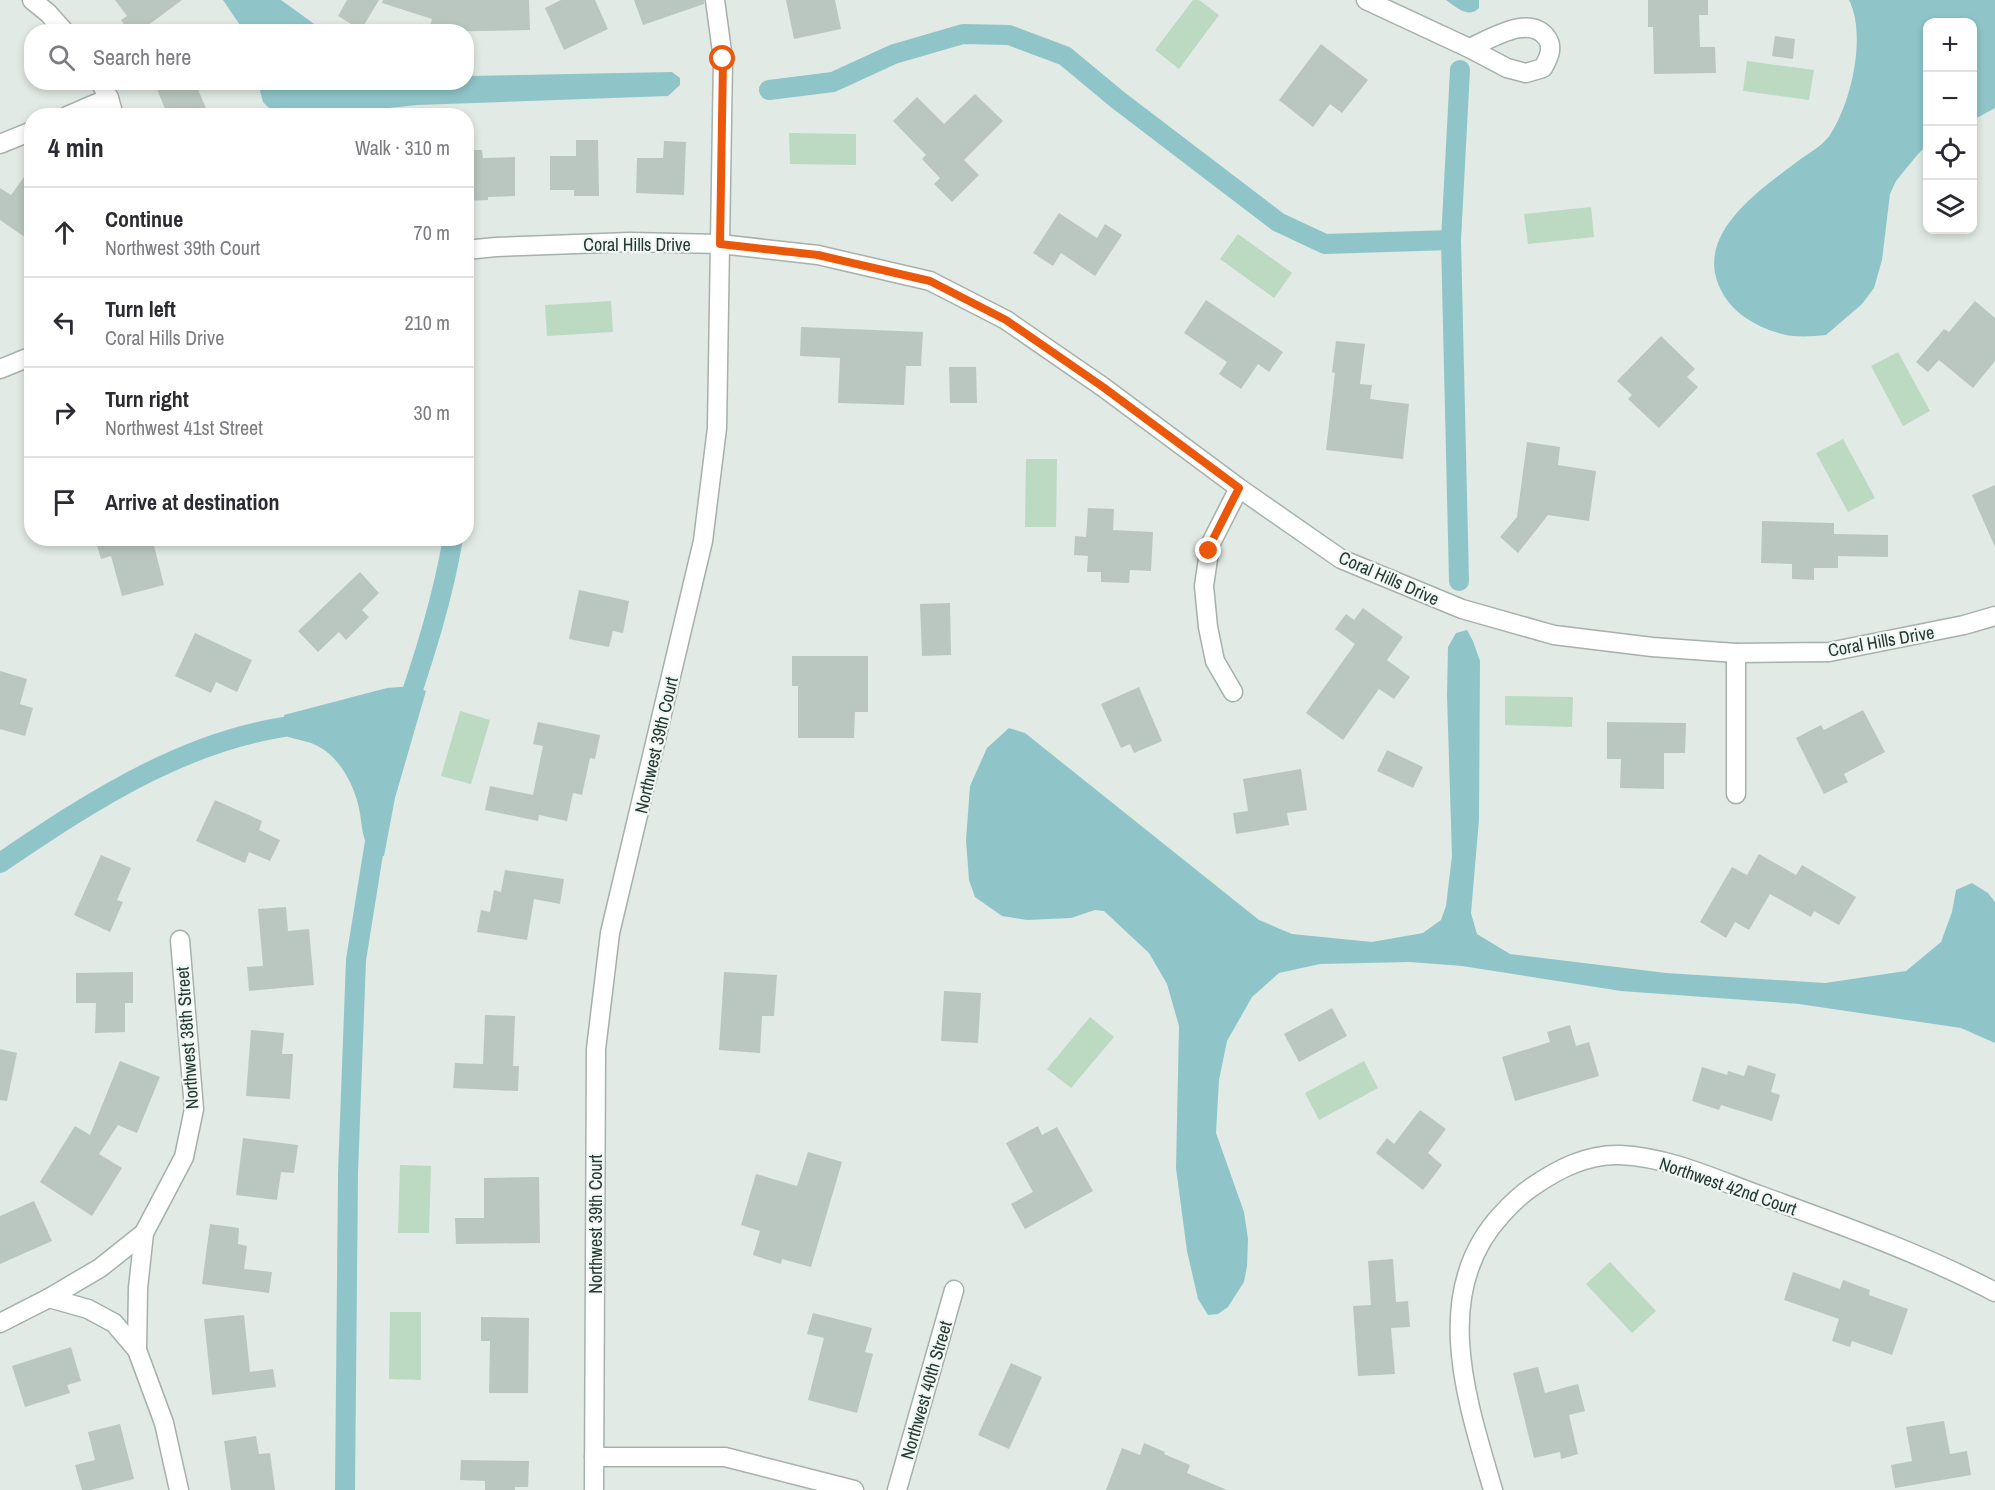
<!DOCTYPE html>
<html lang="en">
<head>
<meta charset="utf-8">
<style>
  :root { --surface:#fff; --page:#f7f7f7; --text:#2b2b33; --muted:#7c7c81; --line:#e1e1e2 }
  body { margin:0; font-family:"Archivo Narrow",sans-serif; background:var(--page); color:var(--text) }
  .controls { position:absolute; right:18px; top:18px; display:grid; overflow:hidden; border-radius:12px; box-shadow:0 3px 9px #0003 }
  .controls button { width:54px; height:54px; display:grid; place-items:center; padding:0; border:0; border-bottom:2px solid var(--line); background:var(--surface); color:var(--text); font:30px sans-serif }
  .stop { position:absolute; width:18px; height:18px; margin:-14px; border:4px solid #ea580c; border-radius:50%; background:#fff }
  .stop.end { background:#ea580c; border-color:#fff; box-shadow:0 2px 6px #0008 }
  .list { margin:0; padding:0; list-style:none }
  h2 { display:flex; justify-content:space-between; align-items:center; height:78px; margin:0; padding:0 24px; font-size:26px }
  h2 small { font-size:20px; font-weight:400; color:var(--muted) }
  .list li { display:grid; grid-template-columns:39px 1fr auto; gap:18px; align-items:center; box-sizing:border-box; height:90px; padding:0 24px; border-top:2px solid var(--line) }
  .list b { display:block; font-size:22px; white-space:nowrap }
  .list p { margin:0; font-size:20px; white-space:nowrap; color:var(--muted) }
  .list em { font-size:20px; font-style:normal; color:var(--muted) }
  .icon { flex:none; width:33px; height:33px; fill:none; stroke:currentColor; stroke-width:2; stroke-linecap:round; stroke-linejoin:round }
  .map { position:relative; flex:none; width:1995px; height:1490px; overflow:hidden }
  .search { position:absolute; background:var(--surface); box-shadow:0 3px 9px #0003; left:24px; top:24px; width:450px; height:66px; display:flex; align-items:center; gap:15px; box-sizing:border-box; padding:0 21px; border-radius:24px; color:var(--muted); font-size:22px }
  .panel { position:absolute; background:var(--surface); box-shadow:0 3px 9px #0003; left:24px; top:108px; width:450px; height:438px; border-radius:24px }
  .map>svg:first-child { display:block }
</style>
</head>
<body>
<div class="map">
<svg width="1995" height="1490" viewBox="0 0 1995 1490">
  <rect width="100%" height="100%" fill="#e1eae5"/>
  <g fill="#bcd9c2">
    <path d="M1193 0H1199L1219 15 1179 69 1155 50Z"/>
    <path d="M1747 61 1814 70 1809 100 1743 91Z"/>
    <path d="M789 133 856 134V165L790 164Z"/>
    <path d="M1591 207 1594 237 1528 244 1524 214Z"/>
    <path d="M1238 234 1292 273 1274 298 1220 259Z"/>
    <path d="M611 301 613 332 547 336 545 305Z"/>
    <path d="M1898 352 1930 411 1903 426 1871 366Z"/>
    <path d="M1843 439 1875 498 1848 512 1816 453Z"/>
    <path d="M1026 459H1057L1056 527H1025Z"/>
    <path d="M1505 696 1573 697 1572 727 1505 725Z"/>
    <path d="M460 711 490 720 471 784 441 776Z"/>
    <path d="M1090 1017 1114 1037 1071 1088 1047 1069Z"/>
    <path d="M1364 1061 1378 1088 1319 1120 1305 1093Z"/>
    <path d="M400 1165 431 1166 429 1233H398Z"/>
    <path d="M1610 1262 1656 1311 1632 1333 1586 1284Z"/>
    <path d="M390 1312H421V1380L389 1379Z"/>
  </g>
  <g fill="#8fc5c9">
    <path d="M223 0H281L324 31H244Z"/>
    <path d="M1446 0H1479V8C1468 19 1456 7 1446 0Z"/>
    <path d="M1849 0H1995V108L1973 120 1972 22H1928L1927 145 1918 154 1896 181 1890 194 1882 260 1874 288 1862 304 1826 335C1815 336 1804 337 1794 336 1771 334 1740 319 1727 300 1684 239 1759 191 1802 158 1811 152 1824 144 1830 135 1851 103 1867 36 1849 0Z"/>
    <path d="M672 72 680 78V85L668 96 417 105 322 115H276L263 102 258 83 466 82 467 76Z"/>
    <path d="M1467 630 1473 641 1480 661 1479 819 1471 913 1477 934 1510 954 1666 973 1825 983 1906 971 1941 942 1952 912 1956 890 1972 883 1988 893 1995 902V1043L1961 1028 1799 1004 1621 991 1462 966 1410 962 1320 964 1279 973 1252 997 1227 1041 1219 1080 1216 1133 1244 1212 1248 1239 1247 1266 1244 1282 1228 1307 1218 1314 1208 1315 1198 1299 1187 1251 1176 1168 1179 1026 1167 984 1149 953 1104 911 1095 910 1071 918 1027 920 1002 916 975 897 969 880 966 840 970 786 987 748 1009 728 1025 733 1259 920 1292 934 1372 942 1423 933 1441 920 1446 906 1452 856 1447 695 1448 647 1456 633Z"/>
    <path d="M414 686 426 691 395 798 384 856 371 853C360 834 363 824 358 804 352 780 336 752 311 743 304 741 296 739 288 737L284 715 387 688Z"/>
  </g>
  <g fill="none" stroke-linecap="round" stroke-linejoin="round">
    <g stroke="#8fc5c9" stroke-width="20">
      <path d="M769 90 833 82 894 54 963 34 1009 35 1065 56 1118 100 1278 222 1325 244 1451 240"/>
      <path d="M1459 581 1451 240 1460 70"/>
      <path d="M406 710C425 654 443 597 453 538"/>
      <path d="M0 863C93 800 196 732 311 724"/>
      <path d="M345 1490 348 1173 356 960 377 829"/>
    </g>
  </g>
  <g fill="#bac7c1">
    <path d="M115 0H182L139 32H129L121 20 127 16Z"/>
    <path d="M347 0H379L361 30 338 16Z"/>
    <path d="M383 0H529L530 30 428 32 432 19 382 3Z"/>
    <path d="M561 0H595L608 29 564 50 545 8Z"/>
    <path d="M634 0H704V4L643 25Z"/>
    <path d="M786 0H835L841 29 794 39Z"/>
    <path d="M1648 0H1708V15H1699L1700 47H1715L1716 73 1654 74 1653 27H1648Z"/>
    <path d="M1775 36 1795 39 1793 59 1772 56Z"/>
    <path d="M1321 44 1368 80 1342 113 1330 104 1313 127 1279 100Z"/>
    <path d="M154 82H195L209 116H168Z"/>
    <path d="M975 94 1003 121 964 160 979 175 952 202 934 184 940 178 922 159 926 155 893 121 917 97 944 124Z"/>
    <path d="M576 140H598L599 196H574V190H550V156H576Z"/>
    <path d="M664 141 686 142 684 195 636 193 637 158H663Z"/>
    <path d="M466 150H482L483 158 515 157V196L488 197V200L466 201Z"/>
    <path d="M32 166V242L0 220V188L11 195Z"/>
    <path d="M1059 213 1097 238 1105 224 1122 235 1095 276 1061 253 1053 266 1033 253Z"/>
    <path d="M1206 300 1283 352 1269 372 1258 364 1241 389 1219 374 1227 362 1184 333Z"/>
    <path d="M1975 301 1995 318V361L1973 388 1939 360 1928 372 1916 362 1944 329 1949 332Z"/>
    <path d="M801 327 923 332 921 366H906L904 405 838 403 840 358 800 356Z"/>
    <path d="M1661 336 1695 369 1687 377 1698 387 1659 428 1628 399 1632 395 1617 381Z"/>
    <path d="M1336 341 1365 344 1360 384 1372 385 1370 399 1409 404 1403 459 1326 450 1335 373 1332 372Z"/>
    <path d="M949 367H976L977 403H950Z"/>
    <path d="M1527 442 1560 447 1558 465 1596 471 1589 521 1548 515 1518 553 1500 537 1517 517Z"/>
    <path d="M1995 485V547L1972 495Z"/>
    <path d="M1088 508 1114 509 1113 530 1153 532 1151 571 1130 570 1129 583 1101 582V572H1087L1088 556 1074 555 1075 536 1086 537Z"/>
    <path d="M1762 521 1834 523V534L1888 535V557L1838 556V568H1814V580L1792 579V564L1761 563Z"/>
    <path d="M95 538H152L164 585 122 596 111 556 101 559Z"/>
    <path d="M360 572 379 593 362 610 369 617 346 640 339 632 318 652 298 631Z"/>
    <path d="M579 590 629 601 623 633 613 631 609 647 569 639Z"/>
    <path d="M950 603 951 655 922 656 920 604Z"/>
    <path d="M1363 608 1403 637 1387 660 1410 677 1394 699 1379 689 1343 740 1306 713 1355 644 1335 629 1346 614 1354 620Z"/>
    <path d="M195 633 252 660 237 692 216 682 211 693 175 676Z"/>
    <path d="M792 656H868V712H855L854 738H798V686H792Z"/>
    <path d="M0 671 27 679 20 704 33 708 25 736 0 729Z"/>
    <path d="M1139 687 1162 741 1134 753 1130 744 1121 748 1101 704Z"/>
    <path d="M1863 710 1885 752 1844 774 1848 782 1824 794 1796 738 1821 725 1824 730Z"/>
    <path d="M538 722 600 735 595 759 590 758 582 795 573 793 567 821 539 815 538 821 485 810 490 786 533 795 543 746 533 744Z"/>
    <path d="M1607 722 1686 723 1685 753H1664V789L1620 788 1621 759H1607Z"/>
    <path d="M1387 750 1423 767 1413 788 1377 771Z"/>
    <path d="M1301 769 1307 810 1287 813 1289 825 1236 834 1233 813 1248 811 1243 779Z"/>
    <path d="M215 800 262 821 259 830 280 840 270 861 249 852 245 863 196 841Z"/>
    <path d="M1759 854 1796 875 1802 865 1856 897 1839 925 1814 911 1811 917 1770 894 1749 930 1735 922 1726 938 1700 922 1732 867 1747 875Z"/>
    <path d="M101 855 131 868 117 900 123 902 110 932 74 915Z"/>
    <path d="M505 870 564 879 560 904 534 899 527 940 477 932 481 910 490 912 494 890 501 892Z"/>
    <path d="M286 907 288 931 309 929 314 985 249 991 247 967 263 966 258 909Z"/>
    <path d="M133 972V1003H125V1032L95 1033 96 1003H76V973Z"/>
    <path d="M724 972 777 975 774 1016H762L760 1053 719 1050Z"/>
    <path d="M944 991 981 993 978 1043 941 1041Z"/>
    <path d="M1332 1008 1347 1036 1299 1062 1284 1034Z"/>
    <path d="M485 1015 515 1016 513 1066H519L518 1091 453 1088 455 1063 483 1064Z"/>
    <path d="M1570 1025 1576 1046 1589 1042 1599 1076 1515 1101 1502 1057 1550 1042 1547 1032Z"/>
    <path d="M251 1030 284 1033 282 1054H293L290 1099 246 1096Z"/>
    <path d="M0 1049 17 1053 7 1101 0 1100Z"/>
    <path d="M120 1061 160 1077 137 1133 118 1125 99 1154 122 1168 92 1216 40 1182 75 1126 90 1135Z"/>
    <path d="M1748 1065 1776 1074 1771 1092 1780 1095 1772 1121 1721 1105 1719 1110 1692 1101 1702 1067 1727 1075 1728 1071 1744 1076Z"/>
    <path d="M1420 1110 1446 1129 1428 1153 1442 1165 1423 1190 1376 1153 1387 1138 1394 1144Z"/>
    <path d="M1038 1126 1042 1135 1057 1127 1093 1191 1025 1229 1011 1204 1033 1192 1006 1143Z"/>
    <path d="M243 1138 298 1145 294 1173 281 1172 277 1200 236 1195Z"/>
    <path d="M808 1152 842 1162 811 1267 782 1259 781 1264 753 1255 760 1231 741 1225 756 1174 797 1186Z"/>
    <path d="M539 1177 540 1243 456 1244 455 1218H484V1178Z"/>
    <path d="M34 1201 52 1241 0 1264V1216Z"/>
    <path d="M210 1224 239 1228 238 1244 247 1246 244 1269 272 1272 269 1293 202 1284Z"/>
    <path d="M1393 1259 1396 1302 1408 1301 1410 1327 1391 1328 1395 1374 1358 1376 1353 1306 1371 1305 1368 1261Z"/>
    <path d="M1793 1272 1840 1289 1843 1280 1870 1290 1869 1295 1908 1309 1892 1355 1852 1341 1850 1347 1832 1341 1839 1319 1784 1300Z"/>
    <path d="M813 1313 872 1328 865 1352 873 1354 857 1413 808 1400 824 1338 807 1334Z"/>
    <path d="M244 1315 250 1372 273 1369 276 1387 212 1395 204 1319Z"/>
    <path d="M481 1317 529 1318 528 1393H489L490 1341H481Z"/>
    <path d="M71 1347 81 1381 67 1385 70 1393 25 1407 12 1366Z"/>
    <path d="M1011 1363 1042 1377 1009 1449 978 1435Z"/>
    <path d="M1538 1367 1545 1393 1578 1384 1585 1411 1569 1415 1578 1454 1561 1459 1560 1452 1534 1458 1513 1373Z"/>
    <path d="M1944 1421 1950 1454 1967 1451 1971 1475 1895 1488 1891 1465 1912 1461 1906 1427Z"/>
    <path d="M120 1424 134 1479 91 1490H82L75 1465 95 1460 88 1432Z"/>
    <path d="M256 1436 259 1454 270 1453 275 1490H231L224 1441Z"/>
    <path d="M1144 1443 1165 1452 1164 1454 1190 1465 1187 1473 1227 1490H1106L1122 1448 1140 1455Z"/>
    <path d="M461 1460 529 1461 528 1487H515V1490H485V1481L460 1480Z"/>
  </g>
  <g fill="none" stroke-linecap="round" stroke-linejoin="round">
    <g stroke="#a5b1ab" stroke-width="21">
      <g id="minor">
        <path d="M32 0 48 13 65 32"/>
        <path d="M1366 0 1469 48 1507 68 1526 73 1543 68C1548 59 1554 48 1547 38 1529 13 1490 40 1469 48"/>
        <path d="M100 82 109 98 114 116"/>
        <path d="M67 116 109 98"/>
        <path d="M0 144 32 131"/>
        <path d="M1736 653V794"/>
        <path d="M1233 692 1215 661 1208 627 1204 586 1210 545 1239 488"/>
        <path d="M49 1298 88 1309 114 1323 137 1350 164 1423 179 1490"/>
        <path d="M0 1323 49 1298 100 1268 144 1233"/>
        <path d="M137 1350 138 1288 144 1233 184 1157 194 1109 180 940"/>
        <path d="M594 1457H725L854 1490"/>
        <path d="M594 1490 596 1049 610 933 703 541 717 428 723 59 715 0"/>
        <path d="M897 1490 954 1290"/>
        <path d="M1493 1490C1467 1401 1429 1292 1502 1214 1511 1204 1520 1195 1532 1187 1558 1169 1587 1154 1620 1155 1668 1157 1715 1179 1759 1195 1838 1224 1921 1253 1995 1292"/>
      </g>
    </g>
    <g stroke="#a5b1ab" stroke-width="21">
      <g id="tertiary">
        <path d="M466 250 496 247 630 242 720 244 818 255 930 281 1006 320 1103 387 1239 488 1341 559 1462 609 1554 635 1652 647 1736 653 1829 652 1964 625 1995 616"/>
        <path d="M0 369 32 356"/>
      </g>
    </g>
    <use href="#minor" stroke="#fff" stroke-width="18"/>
    <use href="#tertiary" stroke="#fff" stroke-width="18"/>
  </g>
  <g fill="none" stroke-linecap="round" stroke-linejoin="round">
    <path stroke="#ea580c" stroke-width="8" d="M723 59 720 244 818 255 930 281 1006 320 1103 387 1239 488 1210 545 1209 551"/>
  </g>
  <g text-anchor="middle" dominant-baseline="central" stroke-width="4.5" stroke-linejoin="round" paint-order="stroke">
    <g font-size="18" fill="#243931" stroke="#f1f7f4">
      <text x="637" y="244">Coral Hills Drive</text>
      <text transform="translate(1389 578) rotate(24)">Coral Hills Drive</text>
      <text transform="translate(1881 641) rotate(-10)">Coral Hills Drive</text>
      <text transform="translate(656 745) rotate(-77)">Northwest 39th Court</text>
      <text transform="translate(187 1038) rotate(-94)">Northwest 38th Street</text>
      <text transform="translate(1728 1186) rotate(19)">Northwest 42nd Court</text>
      <text transform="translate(595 1224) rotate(-90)">Northwest 39th Court</text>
      <text transform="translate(926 1390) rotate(-74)">Northwest 40th Street</text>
    </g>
  </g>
</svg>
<div class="controls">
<button>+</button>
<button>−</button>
<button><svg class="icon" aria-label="locate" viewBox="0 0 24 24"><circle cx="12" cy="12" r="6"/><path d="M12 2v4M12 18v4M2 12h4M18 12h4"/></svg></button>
<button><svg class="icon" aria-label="layers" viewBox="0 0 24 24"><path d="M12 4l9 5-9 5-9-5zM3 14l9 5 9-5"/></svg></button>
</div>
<div class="stop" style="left:723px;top:59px"></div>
<div class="stop end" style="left:1209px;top:551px"></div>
<div class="search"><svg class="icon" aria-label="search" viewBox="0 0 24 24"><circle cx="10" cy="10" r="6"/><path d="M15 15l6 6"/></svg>Search here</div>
<section class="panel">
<h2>4 min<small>Walk · 310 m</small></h2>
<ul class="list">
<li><svg class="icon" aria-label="ahead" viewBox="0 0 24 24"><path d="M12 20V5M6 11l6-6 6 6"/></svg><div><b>Continue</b><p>Northwest 39th Court</p></div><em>70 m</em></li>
<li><svg class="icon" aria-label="left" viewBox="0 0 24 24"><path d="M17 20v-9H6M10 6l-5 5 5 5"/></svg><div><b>Turn left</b><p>Coral Hills Drive</p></div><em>210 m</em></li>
<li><svg class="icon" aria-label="right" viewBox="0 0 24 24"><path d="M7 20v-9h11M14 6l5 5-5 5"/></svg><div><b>Turn right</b><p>Northwest 41st Street</p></div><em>30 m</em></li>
<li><svg class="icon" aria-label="arrive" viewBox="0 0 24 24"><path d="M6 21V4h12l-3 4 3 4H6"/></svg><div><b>Arrive at destination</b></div></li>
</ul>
</section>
</div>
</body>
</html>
